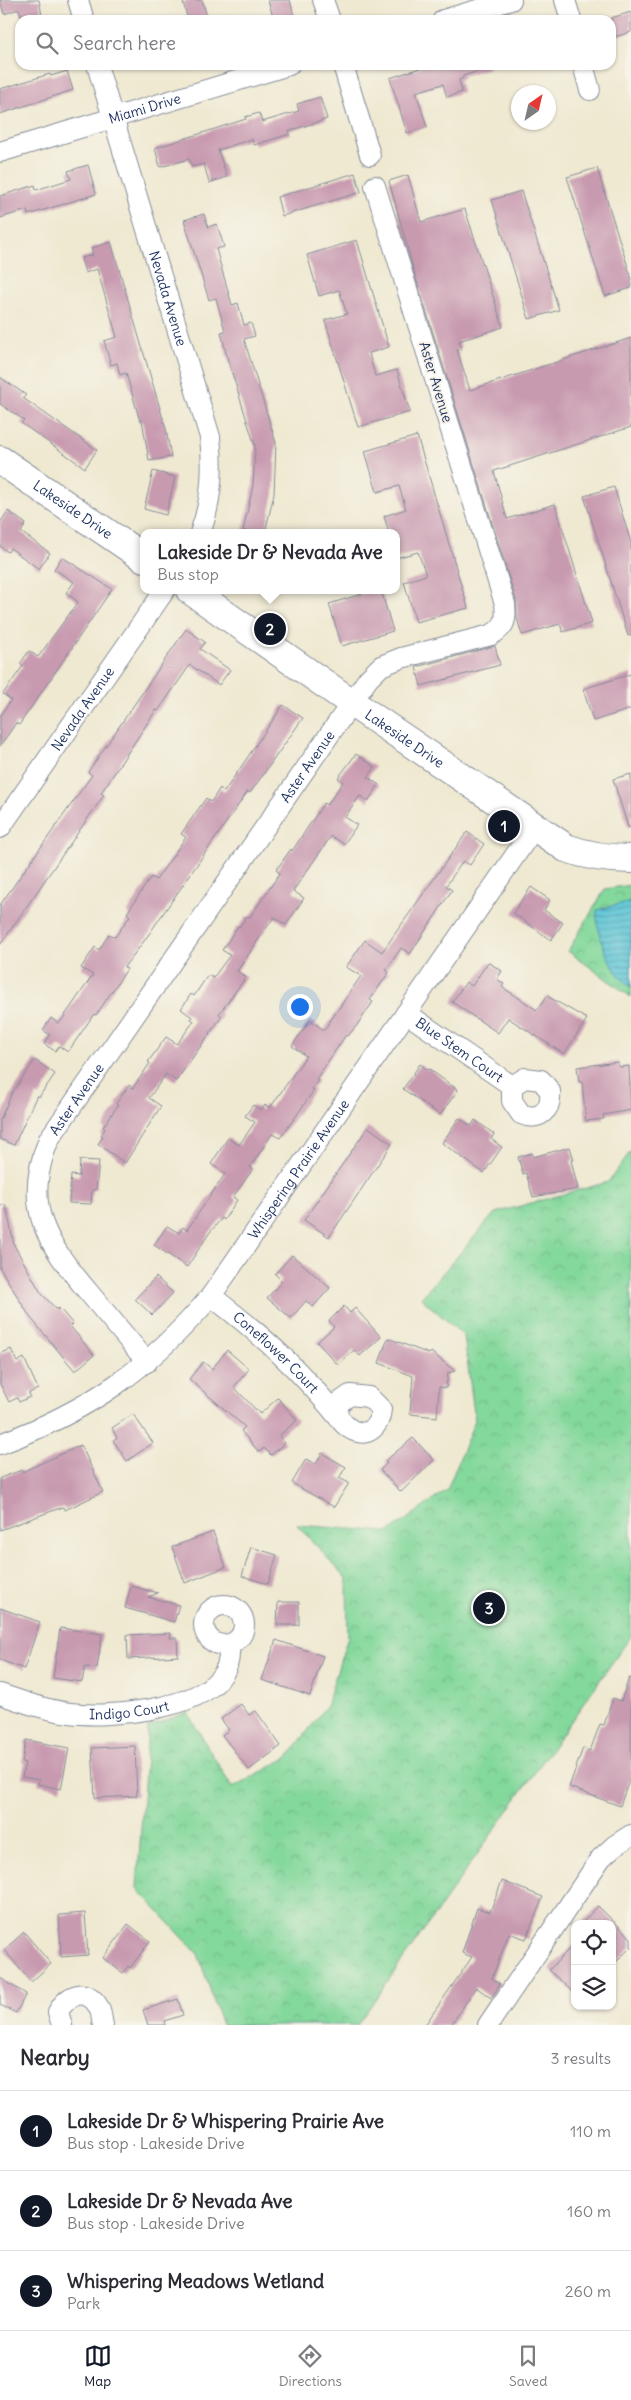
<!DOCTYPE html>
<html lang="en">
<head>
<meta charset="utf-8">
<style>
  :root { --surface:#fff; --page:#f2f2f3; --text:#2b2b33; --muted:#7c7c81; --line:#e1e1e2; --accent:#111827 }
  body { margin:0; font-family:Delius,sans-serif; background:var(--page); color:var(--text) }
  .controls { position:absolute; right:15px; bottom:15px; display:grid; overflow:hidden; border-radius:10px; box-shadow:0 1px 4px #0004 }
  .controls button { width:45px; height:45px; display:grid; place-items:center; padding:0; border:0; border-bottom:1px solid var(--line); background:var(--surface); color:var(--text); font:25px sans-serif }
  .compass { position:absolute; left:511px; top:85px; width:45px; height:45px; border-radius:50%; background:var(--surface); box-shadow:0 1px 4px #0004; rotate:34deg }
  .you { position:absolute; left:299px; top:1006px; width:18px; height:18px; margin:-12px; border:4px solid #fff; border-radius:50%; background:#1a73e8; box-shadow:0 0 0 8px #1a73e833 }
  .badge { display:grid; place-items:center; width:32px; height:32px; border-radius:50%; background:var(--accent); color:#fff; font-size:16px; font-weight:700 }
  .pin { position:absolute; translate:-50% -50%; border:2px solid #fff; box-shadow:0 1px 5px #0006 }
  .popup { position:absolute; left:140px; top:529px; width:260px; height:65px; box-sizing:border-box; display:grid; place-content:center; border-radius:10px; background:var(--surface); filter:drop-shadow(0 1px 4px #0005); font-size:16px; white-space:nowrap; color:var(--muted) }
  .popup b { font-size:19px; color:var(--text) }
  .popup::after { content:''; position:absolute; left:50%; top:100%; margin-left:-10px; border:10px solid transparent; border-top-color:var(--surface) }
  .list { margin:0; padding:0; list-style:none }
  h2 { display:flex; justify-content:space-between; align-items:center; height:65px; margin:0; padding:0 20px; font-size:21px }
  h2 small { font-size:16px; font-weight:400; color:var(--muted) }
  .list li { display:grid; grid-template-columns:32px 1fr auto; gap:15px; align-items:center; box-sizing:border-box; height:80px; padding:0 20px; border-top:1px solid var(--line) }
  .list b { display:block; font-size:19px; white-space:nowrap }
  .list p { margin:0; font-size:16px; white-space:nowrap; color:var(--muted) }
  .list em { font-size:16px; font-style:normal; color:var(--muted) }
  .icon { flex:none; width:28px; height:28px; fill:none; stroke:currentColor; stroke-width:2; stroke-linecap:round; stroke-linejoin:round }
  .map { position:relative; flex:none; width:631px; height:2025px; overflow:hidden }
  .search { position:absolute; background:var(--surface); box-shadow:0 1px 4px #0004; left:15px; right:15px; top:15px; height:55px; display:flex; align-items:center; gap:12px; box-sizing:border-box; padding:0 18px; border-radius:15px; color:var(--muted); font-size:19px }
  .sheet { height:305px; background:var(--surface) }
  nav { display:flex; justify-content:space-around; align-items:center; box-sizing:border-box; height:70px; border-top:1px solid var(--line); background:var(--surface); font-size:14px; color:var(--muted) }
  nav a { display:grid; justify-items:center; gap:2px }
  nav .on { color:var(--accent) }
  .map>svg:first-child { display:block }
</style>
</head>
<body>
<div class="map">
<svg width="631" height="2025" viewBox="0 0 631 2025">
  <defs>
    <pattern id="park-crowns" width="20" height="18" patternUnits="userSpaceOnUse" patternTransform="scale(1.25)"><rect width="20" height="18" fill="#83d89b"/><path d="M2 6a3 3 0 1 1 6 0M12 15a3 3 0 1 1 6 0" fill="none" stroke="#71ba88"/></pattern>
    <pattern id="water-rules" width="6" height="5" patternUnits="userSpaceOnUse" patternTransform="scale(1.25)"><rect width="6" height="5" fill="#5bc5d6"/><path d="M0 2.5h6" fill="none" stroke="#4aa0b1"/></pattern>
  </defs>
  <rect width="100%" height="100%" fill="#f7f3e8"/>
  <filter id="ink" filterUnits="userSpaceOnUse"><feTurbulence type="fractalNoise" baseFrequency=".02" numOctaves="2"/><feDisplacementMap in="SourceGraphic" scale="10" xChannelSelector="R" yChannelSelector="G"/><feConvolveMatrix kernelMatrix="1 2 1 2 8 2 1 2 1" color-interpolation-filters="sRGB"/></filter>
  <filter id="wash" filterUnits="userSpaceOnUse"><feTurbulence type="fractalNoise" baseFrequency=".0096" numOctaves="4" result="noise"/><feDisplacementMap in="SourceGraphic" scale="20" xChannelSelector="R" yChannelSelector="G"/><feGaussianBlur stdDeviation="1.12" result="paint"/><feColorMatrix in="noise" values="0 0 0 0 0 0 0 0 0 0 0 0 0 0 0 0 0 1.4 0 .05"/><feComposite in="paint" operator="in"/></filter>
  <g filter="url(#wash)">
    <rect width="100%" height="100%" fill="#efe9d1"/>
    <g fill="url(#park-crowns)" stroke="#4f847c">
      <path d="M631 885V997L568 951 605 889Z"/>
      <path d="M631 1151V1636L357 2025H222L198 1954 137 1888 148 1727 187 1712 232 1788 288 1757 326 1707 348 1636 347 1579 297 1525 389 1532 447 1490 475 1420 464 1336 421 1298 495 1213 608 1182Z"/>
    </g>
    <path fill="url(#water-rules)" stroke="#3b7a9a" d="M631 901V987C611 974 595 933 597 910Z"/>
    <g id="blocks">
      <g fill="#c89ab0">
        <path d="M0 0H39L43 20H23L19 9 4 14Z"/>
        <path d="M190 0H202L208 20H188L183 2Z"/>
        <path d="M268 0H290L295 20H274Z"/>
        <path d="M631 12V32L611 38V18Z"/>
        <path d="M419 65H488L489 68 463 76V78L459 80 462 92 447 97 443 84 416 92 427 127 407 133 390 78 420 68Z"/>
        <path d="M67 71 73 90 0 114V89L50 74 51 76Z"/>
        <path d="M320 97 327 119 289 131 290 134 254 145 252 139 218 150 227 177 209 183 204 164 192 167 189 159 160 167 155 148 246 119 245 117 259 113 262 122 299 111 297 104Z"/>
        <path d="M88 165 96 194 28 215 27 210 0 218V196L35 185 36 190 71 179 68 171Z"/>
        <path d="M597 168 631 277V288L605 296 567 177Z"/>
        <path d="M355 173 361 192 282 216 277 197Z"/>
        <path d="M408 175 421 222 465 209 503 327 459 341 461 349 457 350 470 390 631 338V427L494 471 507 519 555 504 592 623 563 632 560 624 522 635 517 618 516 600 415 275 389 181Z"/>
        <path d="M521 191 559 310 529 319 492 200Z"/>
        <path d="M204 214 208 227 217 224 224 247 216 249 232 305 238 303 244 325 251 323 255 336 244 339 276 443 274 494 265 533 243 531 253 486 255 446 227 357 221 332 225 331 216 298 209 300 184 220Z"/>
        <path d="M357 240 389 347 369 353 375 376 397 370 410 412 358 427 325 320 347 314 339 290 319 296 307 255Z"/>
        <path d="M111 242 166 429 171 457 149 461 142 420 140 421 126 373 120 375 117 363 111 365 104 341 117 337 97 269 85 273 81 258 93 255 91 248Z"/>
        <path d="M0 377 26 395 23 398 97 450 85 468 21 423 24 420 0 404Z"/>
        <path d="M417 436 468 608 416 622 404 582 426 575 418 552 396 558V533H389L384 516 406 509 399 486 377 492 365 451Z"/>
        <path d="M153 471 175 477 166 515 144 509Z"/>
        <path d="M614 487 631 543V635L628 636 584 496Z"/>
        <path d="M8 511 26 524 21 532 50 553 39 569 10 548 8 552 0 546V523Z"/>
        <path d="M62 557 112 589 19 725 16 723 0 746V716L11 700 3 694 23 666 20 664 29 651 38 657 78 602 66 593 74 582 54 569Z"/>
        <path d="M375 590H381L393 631 342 646 329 604Z"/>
        <path d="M186 629 205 642 200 649 230 670 219 685 190 665 158 711 156 710 101 793 104 795 0 945V905L92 775 88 772Z"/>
        <path d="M495 646 500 665 421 686 416 667Z"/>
        <path d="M631 674V709L593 721 583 689Z"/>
        <path d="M283 705 303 718 250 793 248 791 142 944 124 967 127 969 96 1015 94 1014 68 1052 59 1046 55 1051 44 1044 50 1035 43 1030 51 1018 58 1023 61 1021 93 975 81 968 95 947 99 950 109 934 115 937 130 916 127 913 151 877 156 880 186 837 181 834 206 798 211 802 220 788 224 792Z"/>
        <path d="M356 754 375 767 368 777 379 785 368 801 360 796 345 817 357 825 344 844 331 836 293 891 304 898 286 925 274 917 237 971 246 977 219 1014 222 1016 176 1081 166 1074 149 1098 161 1106 125 1163 98 1144 103 1136 101 1135 105 1129 103 1127 118 1105 116 1104 129 1085 133 1088 150 1063 148 1062 166 1037 177 1044 194 1021 191 1019 192 1017 181 1009 191 994 194 996 208 975 213 978 230 955 222 950 238 926 239 927 247 916 250 917 280 873 276 870 291 849 292 851 324 803 327 805 343 782 338 778Z"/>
        <path d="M631 774V827H628L613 779Z"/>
        <path d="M467 832 484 844 470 865 463 861 446 886 452 890 410 954 401 948 386 970 389 972 370 1000 373 1002 357 1025 348 1036 346 1035 316 1079 318 1080 312 1089 314 1090 296 1116 280 1138 272 1134 250 1167 253 1169 233 1197 237 1200 224 1220 222 1218 210 1232 187 1267 154 1245 167 1226 179 1233 183 1227 187 1230 225 1174 211 1164 228 1138 239 1145 255 1122 245 1116 253 1105 261 1110 265 1105 270 1108 306 1056 292 1046 310 1020 324 1030 361 976 346 967 365 940 382 952Z"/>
        <path d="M531 887 550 900 544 910 563 923 551 940 513 913Z"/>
        <path d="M488 962 502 971 497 979 504 984 502 987 537 1010 547 996 587 1019 564 1054 508 1018 498 1033 452 1002 466 982 472 986Z"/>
        <path d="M35 1060 55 1074 39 1097 37 1095 14 1145 0 1139V1120L12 1093Z"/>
        <path d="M618 1062V1066L621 1067 629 1066 631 1110 603 1115 604 1119 586 1121 582 1082H579L577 1067Z"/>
        <path d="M420 1064 428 1070 429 1069 458 1090 440 1115 403 1089Z"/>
        <path d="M459 1118 471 1126 475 1120 494 1134 491 1139 502 1147 484 1173 442 1143Z"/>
        <path d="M368 1127 392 1144 329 1237 304 1220Z"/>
        <path d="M570 1147 574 1160H571L578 1189 533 1197 526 1173 523 1174 518 1157 532 1153 533 1157Z"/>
        <path d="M80 1160 99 1161 96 1190H92L91 1204 69 1203 71 1175 79 1176Z"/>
        <path d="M0 1205H6L14 1245 41 1293 57 1310 59 1308 73 1324 70 1326 94 1355 75 1371 30 1317 0 1268Z"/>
        <path d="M292 1255 330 1288 313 1307 306 1301 291 1318 267 1298 282 1281 275 1274Z"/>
        <path d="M156 1277 173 1293 152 1315 135 1299Z"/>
        <path d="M344 1306 350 1313 355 1308 381 1337 360 1356 354 1350 338 1365 317 1342 334 1327 329 1321Z"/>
        <path d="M388 1338 429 1354 431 1352 455 1371 448 1373 446 1388 439 1387 437 1417 410 1414 413 1376 379 1363Z"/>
        <path d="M11 1349 17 1362 24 1358 38 1389 29 1393 30 1397 19 1402 17 1398 9 1402 0 1384V1354Z"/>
        <path d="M227 1350 249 1369 234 1387 260 1414 278 1398 297 1420 279 1436 285 1443 271 1455 264 1448 259 1452 241 1431 245 1427 189 1379 203 1362 212 1369Z"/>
        <path d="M133 1414 153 1443 127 1461 113 1440 117 1438 112 1428Z"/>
        <path d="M413 1438 434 1460 401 1492 380 1470 387 1463 385 1461Z"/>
        <path d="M81 1445 103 1492 65 1510 63 1507 0 1530V1478L22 1470V1472Z"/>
        <path d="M322 1453 346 1467 339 1478 349 1483 334 1507 292 1483 306 1459 316 1464Z"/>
        <path d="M213 1532 226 1567 185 1583 172 1547Z"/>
        <path d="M251 1547 277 1555 268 1584 242 1576Z"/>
        <path d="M131 1586 158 1593 148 1597 179 1605 174 1622 125 1608Z"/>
        <path d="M278 1602H299V1625H277Z"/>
        <path d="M0 1608 40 1622 24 1669 0 1660Z"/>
        <path d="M60 1628 102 1634 97 1668 85 1667 82 1682 53 1678Z"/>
        <path d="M171 1633 170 1638H177L178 1656 128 1659 127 1635Z"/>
        <path d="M276 1640 323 1656 310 1696 262 1680Z"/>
        <path d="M629 1678H631V1775L620 1806 569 1787 583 1748 590 1751 600 1724 604 1725 613 1698 621 1701Z"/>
        <path d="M241 1704 249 1715 256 1711 281 1746 249 1770 222 1735 229 1730 221 1719Z"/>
        <path d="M26 1740 69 1748 61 1789 38 1784 39 1780 22 1777 25 1763 22 1762Z"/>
        <path d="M135 1746 137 1796 95 1798 92 1748Z"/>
        <path d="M502 1881 543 1897 526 1939 509 1933 492 1978 500 1984 491 1998 476 1987 451 2025H425L472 1957 462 1953 477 1908 490 1912Z"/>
        <path d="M598 1906 631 1938V1947L612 1966V1924H581Z"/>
        <path d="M85 1913 88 1955 61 1957 59 1915Z"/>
        <path d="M128 1924 150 1941 130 1968 128 1966 123 1973 103 1958Z"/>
        <path d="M24 1932 51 1964 31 1982 4 1950Z"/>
        <path d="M575 1943V1994L549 1970Z"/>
        <path d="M0 1978 26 1994 16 2013 0 2005Z"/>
        <path d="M178 1999 183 2015 164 2021 165 2025H148L143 2010Z"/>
      </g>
    </g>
  </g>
  <g filter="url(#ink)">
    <use href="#blocks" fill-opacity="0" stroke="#858c98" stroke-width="1"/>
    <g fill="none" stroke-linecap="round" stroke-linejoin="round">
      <g stroke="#858c98" stroke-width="22">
        <g id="street">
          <path d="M78 0 84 20"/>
          <path d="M323 0 330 20"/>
          <path d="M565 0 571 20"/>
          <path d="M443 20 511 0"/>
          <path id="s1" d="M97 65 210 437C214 471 212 501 200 533"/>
          <path d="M343 65 370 155"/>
          <path d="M583 65 590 90"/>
          <path id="s2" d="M0 152 289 65"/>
          <path id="s3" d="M0 828 165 590"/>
          <path id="s4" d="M406 1013 512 1086V1101L521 1114C539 1122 552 1110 550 1091L541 1080 525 1078 512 1086"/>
          <path id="s5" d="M211 1296C264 1336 302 1372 344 1424 361 1440 379 1433 381 1409L369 1397 350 1395 340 1402 336 1414"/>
          <path id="s6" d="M147 1362C128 1339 109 1317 90 1294 47 1243 21 1208 49 1139L368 679 381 666 401 658 491 635C505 627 507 620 505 604L375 186"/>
          <path id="s7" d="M0 1444C90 1410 149 1369 211 1296L534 828"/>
          <circle cx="224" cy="1625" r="20"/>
          <path id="s8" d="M0 1694C23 1702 46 1710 70 1713 108 1718 195 1710 220 1678 228 1669 230 1658 229 1646"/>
          <path d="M62 2025 58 2012C67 1995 86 1986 98 2006 102 2012 101 2018 103 2025"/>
          <path d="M488 2025 601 1858 614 1846 631 1835"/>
        </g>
      </g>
      <g stroke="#858c98" stroke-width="30">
        <g id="secondary">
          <path id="s9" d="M0 460 144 558"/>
          <path id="s10" d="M190 590 352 703 566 848C588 856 608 859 631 859"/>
        </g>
      </g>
      <use href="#street" stroke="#fff" stroke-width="20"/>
      <use href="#secondary" stroke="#fff" stroke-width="28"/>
    </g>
  </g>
  <g text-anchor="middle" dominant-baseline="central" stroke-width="4" stroke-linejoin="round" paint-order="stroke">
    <g font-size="14" fill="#1b2f5e" stroke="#f7f3e8">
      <text stroke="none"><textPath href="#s2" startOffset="151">Miami Drive</textPath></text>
      <text stroke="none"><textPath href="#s1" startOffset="244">Nevada Avenue</textPath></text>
      <text transform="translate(436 382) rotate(73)">Aster Avenue</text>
      <text stroke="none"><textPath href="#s9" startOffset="88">Lakeside Drive</textPath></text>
      <text stroke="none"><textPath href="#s3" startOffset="145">Nevada Avenue</textPath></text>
      <text stroke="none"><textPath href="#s10" startOffset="261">Lakeside Drive</textPath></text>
      <text stroke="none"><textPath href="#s6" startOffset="714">Aster Avenue</textPath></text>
      <text stroke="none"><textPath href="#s4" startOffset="65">Blue Stem Court</textPath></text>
      <text stroke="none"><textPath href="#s6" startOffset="309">Aster Avenue</textPath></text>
      <text stroke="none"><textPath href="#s7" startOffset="415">Whispering Prairie Avenue</textPath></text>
      <text stroke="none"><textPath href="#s5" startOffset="86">Coneflower Court</textPath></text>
      <text stroke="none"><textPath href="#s8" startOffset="132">Indigo Court</textPath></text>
    </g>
  </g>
</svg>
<div class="controls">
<button><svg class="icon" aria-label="locate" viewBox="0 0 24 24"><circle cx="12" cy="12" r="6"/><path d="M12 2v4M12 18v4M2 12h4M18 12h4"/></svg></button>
<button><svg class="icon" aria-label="layers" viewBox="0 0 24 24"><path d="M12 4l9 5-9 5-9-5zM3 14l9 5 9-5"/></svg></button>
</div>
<svg class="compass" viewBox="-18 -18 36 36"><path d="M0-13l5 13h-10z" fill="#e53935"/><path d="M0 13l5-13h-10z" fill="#7c7c81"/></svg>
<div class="you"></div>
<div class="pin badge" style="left:504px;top:826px">1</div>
<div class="pin badge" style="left:270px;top:629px">2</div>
<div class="popup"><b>Lakeside Dr &amp; Nevada Ave</b>Bus stop</div>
<div class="pin badge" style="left:489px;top:1608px">3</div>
<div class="search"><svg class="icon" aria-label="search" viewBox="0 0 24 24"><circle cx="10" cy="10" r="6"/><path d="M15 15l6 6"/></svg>Search here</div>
</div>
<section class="sheet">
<h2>Nearby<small>3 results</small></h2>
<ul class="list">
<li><span class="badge">1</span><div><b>Lakeside Dr &amp; Whispering Prairie Ave</b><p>Bus stop · Lakeside Drive</p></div><em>110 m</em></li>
<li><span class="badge">2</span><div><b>Lakeside Dr &amp; Nevada Ave</b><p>Bus stop · Lakeside Drive</p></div><em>160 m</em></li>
<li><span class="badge">3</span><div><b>Whispering Meadows Wetland</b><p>Park</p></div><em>260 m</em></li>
</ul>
</section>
<nav>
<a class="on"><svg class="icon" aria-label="map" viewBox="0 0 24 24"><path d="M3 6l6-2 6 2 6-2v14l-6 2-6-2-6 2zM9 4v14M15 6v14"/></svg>Map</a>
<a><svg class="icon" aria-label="directions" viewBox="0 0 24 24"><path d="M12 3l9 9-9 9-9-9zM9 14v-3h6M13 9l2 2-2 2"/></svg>Directions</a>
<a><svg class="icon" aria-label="saved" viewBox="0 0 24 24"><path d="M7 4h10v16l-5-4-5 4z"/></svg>Saved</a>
</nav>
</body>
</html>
